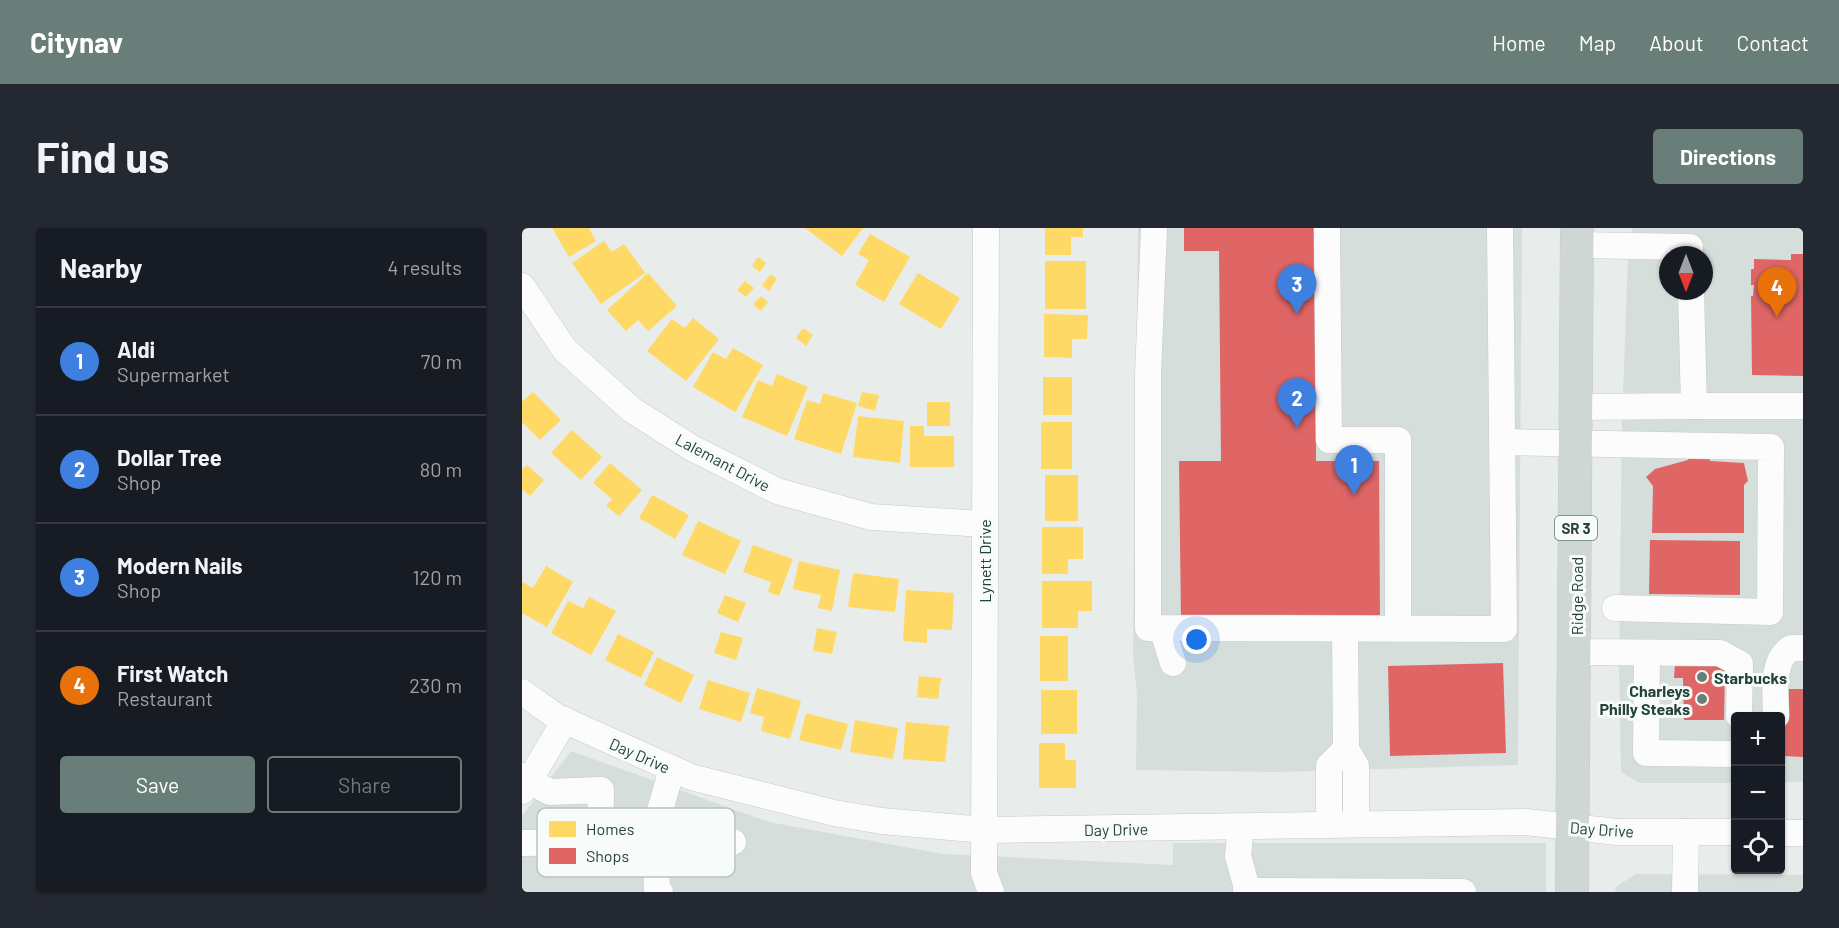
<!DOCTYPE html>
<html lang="en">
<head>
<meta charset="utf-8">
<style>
  :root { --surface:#171b24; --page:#242831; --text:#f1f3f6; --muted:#9ea1a6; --line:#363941; --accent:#697e78 }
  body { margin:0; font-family:Barlow,sans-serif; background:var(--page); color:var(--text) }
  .controls { position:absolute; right:18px; bottom:18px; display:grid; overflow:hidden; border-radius:6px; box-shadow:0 2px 4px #0004 }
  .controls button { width:54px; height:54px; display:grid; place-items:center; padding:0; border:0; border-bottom:2px solid var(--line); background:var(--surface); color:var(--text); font:30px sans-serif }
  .compass { position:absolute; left:1137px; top:18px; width:54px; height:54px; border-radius:50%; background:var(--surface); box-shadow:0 2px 4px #0004; rotate:180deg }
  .you { position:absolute; left:675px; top:412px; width:21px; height:21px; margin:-15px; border:4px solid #fff; border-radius:50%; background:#1a73e8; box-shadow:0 0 0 9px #1a73e833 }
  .badge { display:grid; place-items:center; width:39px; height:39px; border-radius:50%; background:var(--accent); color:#fff; font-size:20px; font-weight:700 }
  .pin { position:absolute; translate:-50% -50px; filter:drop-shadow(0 2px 3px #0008) }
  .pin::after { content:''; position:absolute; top:32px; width:21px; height:18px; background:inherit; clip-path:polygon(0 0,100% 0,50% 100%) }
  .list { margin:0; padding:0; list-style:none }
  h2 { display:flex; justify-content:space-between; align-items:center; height:78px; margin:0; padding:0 24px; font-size:26px }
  h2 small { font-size:20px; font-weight:400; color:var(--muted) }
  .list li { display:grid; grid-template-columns:39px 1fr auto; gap:18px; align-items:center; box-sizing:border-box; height:108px; padding:0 24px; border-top:2px solid var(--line) }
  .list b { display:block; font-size:22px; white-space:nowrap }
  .list p { margin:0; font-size:20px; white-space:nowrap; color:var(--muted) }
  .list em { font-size:20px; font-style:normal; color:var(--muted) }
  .actions { display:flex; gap:12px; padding:18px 24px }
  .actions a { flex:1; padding:14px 0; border:2px solid var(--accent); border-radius:6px; text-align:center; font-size:21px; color:var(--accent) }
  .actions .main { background:var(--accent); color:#fff }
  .icon { flex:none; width:33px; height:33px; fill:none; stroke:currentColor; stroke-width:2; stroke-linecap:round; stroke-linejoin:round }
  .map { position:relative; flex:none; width:1281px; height:664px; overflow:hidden; border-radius:6px }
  header { display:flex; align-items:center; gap:36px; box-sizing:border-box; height:84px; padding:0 30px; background:var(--accent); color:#fff }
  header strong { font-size:28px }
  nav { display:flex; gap:33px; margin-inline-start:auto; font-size:21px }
  .intro { display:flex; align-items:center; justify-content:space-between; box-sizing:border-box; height:144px; padding:0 36px }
  h1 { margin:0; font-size:42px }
  .button { padding:15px 27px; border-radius:6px; background:var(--accent); color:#fff; font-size:21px; font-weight:700 }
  main { display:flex; gap:36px; padding:0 36px }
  aside { flex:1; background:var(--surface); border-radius:6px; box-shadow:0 2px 4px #0004 }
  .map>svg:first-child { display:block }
</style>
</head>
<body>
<header>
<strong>Citynav</strong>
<nav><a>Home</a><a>Map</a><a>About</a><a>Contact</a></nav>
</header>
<div class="intro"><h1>Find us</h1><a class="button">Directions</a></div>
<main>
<aside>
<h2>Nearby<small>4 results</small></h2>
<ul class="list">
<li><span class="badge" style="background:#3f7fe0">1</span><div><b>Aldi</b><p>Supermarket</p></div><em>70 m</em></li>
<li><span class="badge" style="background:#3f7fe0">2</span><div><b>Dollar Tree</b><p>Shop</p></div><em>80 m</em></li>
<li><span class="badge" style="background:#3f7fe0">3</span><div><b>Modern Nails</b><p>Shop</p></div><em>120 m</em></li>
<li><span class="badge" style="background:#e8710a">4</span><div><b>First Watch</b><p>Restaurant</p></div><em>230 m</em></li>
</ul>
<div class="actions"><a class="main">Save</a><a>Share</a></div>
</aside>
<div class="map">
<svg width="1281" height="664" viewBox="0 0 1281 664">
  <rect width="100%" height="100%" fill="#e8edeb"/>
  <g fill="#d6dedb" fill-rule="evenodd">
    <path d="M616 0H1000L996 537 758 544 614 542 615 467 611 426Z"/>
    <path d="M1110 0H1281V554H1259L1258 488H1214L1213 555H1118L1099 544 1097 437 1100 195 1106 28ZM1146 27H1182V63H1146Z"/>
    <path d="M49 523 247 594 421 626 651 637V615H1024V664H0V588Z"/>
    <path d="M1114 646 1281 647V664H1092L1095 658Z"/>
  </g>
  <g fill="#ffd966">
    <path d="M30 0H67L74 13 47 29Z"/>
    <path d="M283 0H341L320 28Z"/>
    <path d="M523 0H561V9H549V27H523Z"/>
    <path d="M348 6 388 29 362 74 333 57 347 32 336 26Z"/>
    <path d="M82 13 90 24 102 16 123 45 79 76 50 35Z"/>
    <path d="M236 29 244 35 238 44 230 38Z"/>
    <rect x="523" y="33" width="41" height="48"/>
    <path d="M126 45 155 78 126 103 116 92 104 103 85 82Z"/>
    <path d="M396 45 438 70 419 101 377 76Z"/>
    <path d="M249 46 255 51 247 63 240 57Z"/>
    <path d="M223 53 232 60 224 69 215 62Z"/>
    <path d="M239 68 246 74 239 83 231 76Z"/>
    <path d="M522 86 566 87 565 111H550V130L522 129Z"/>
    <path d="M171 90 197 111 164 153 125 123 150 91 163 100Z"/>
    <path d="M281 100 291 107 284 118 274 110Z"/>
    <path d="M211 120 241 137 213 184 171 159 191 124 204 131Z"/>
    <path d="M255 146 286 159 265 208 220 189 236 152 250 158Z"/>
    <rect x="521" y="149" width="29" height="38"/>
    <path d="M11 164 39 192 18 212 0 194V174Z"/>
    <path d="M340 164 357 167 353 183 336 178Z"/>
    <path d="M301 165 335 175 319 226 272 211 285 172 298 176Z"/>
    <rect x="405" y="174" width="23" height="24"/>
    <path d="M336 188 382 193 378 235 331 229Z"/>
    <rect x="519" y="194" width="31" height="47"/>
    <path d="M388 198H402V208H432V239H388Z"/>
    <path d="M50 202 80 229 59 252 29 225Z"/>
    <path d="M88 235 120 262 97 288 84 278 90 271 71 255Z"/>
    <path d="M5 237 22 252 8 268 0 261V242Z"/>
    <rect x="523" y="247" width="33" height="46"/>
    <path d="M130 267 167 287 153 311 117 290Z"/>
    <path d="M176 293 219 313 203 346 160 327Z"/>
    <path d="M520 299H561V331H546V346H520Z"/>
    <path d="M231 317 271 331 257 368 246 364 249 354 221 344Z"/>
    <path d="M277 333 318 342 310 383 296 380 299 367 271 361Z"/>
    <path d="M24 338 51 354 25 399 0 385V354L11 360Z"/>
    <path d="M331 345 377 351 373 384 326 379Z"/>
    <path d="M520 353H570V383H556V400H520Z"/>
    <path d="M384 362 432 365 430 402 405 401V415L381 413Z"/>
    <path d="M203 367 224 375 216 394 195 385Z"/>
    <path d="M67 369 94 383 69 427 29 405 46 373 61 380Z"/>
    <path d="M295 400 315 404 310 426 291 423Z"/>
    <path d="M199 404 221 410 214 432 192 425Z"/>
    <path d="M96 406 132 424 119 450 83 432Z"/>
    <rect x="518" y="408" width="28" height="45"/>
    <path d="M135 429 172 447 159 475 122 457Z"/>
    <path d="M397 448 419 450 416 471 395 469Z"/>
    <path d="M186 452 228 465 219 494 177 481Z"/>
    <path d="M235 460 279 473 268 511 239 503 242 489 228 485Z"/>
    <rect x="519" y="462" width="36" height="44"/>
    <path d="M284 485 326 496 319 522 277 512Z"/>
    <path d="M333 492 376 500 371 531 328 524Z"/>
    <path d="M384 494 427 498 423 534 381 531Z"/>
    <path d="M517 515H543V532H554V560H517Z"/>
  </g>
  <g fill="#e06666">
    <path d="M662 0H793L794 233H857L858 391 659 393 657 233H699L697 23H662Z"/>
    <path d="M1269 26H1281V148L1230 147 1229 68H1231L1232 57H1229V41H1232V31L1269 32Z"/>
    <path d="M1167 227H1188V233L1222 235 1226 253 1222 257V305H1130L1131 258 1124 249 1133 241 1166 232Z"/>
    <path d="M1128 312 1218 313V367L1127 366Z"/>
    <path d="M1170 430 1203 439 1202 492H1162L1161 450H1152L1153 435Z"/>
    <path d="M981 435 984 525 868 528 866 438Z"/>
    <path d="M1262 461H1281V529L1261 528Z"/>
  </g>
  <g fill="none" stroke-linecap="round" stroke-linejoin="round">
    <g stroke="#c5cac8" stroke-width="27">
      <g id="minor">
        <path d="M464 0 462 645 469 664"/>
        <path d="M632 0 626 147V400L982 401 978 0"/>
        <path d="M805 0 807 212H876V400"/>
        <path d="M1055 17 1168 19V27"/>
        <path d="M0 58 43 122 110 182 170 220 255 263 349 289 462 296"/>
        <path d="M1172 178H1281"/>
        <path d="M1054 179 1172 178 1169 63"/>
        <path d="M981 214 1249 219 1248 384 1093 380"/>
        <path d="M640 400 651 435"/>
        <path d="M823 401 824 521 834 538V596"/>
        <path d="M1053 424 1198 425 1218 436 1217 488"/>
        <path d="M1125 425 1124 525 1214 526"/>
        <path d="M0 464 35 489 169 549 312 585 360 593 462 602 1004 594 1095 604H1214"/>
        <path d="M1254 488C1254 467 1248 433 1269 420H1281"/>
        <path d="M0 548 7 553 43 492"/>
        <path d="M0 563 7 553 28 564 79 562 78 614 133 613 139 579 150 541"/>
        <path d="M807 597V538L824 521"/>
        <path d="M719 599 716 628 726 664"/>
        <path d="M1258 605H1281"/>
        <path d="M0 615 78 614"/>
        <path d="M724 663 941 664"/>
        <path d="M138 664H135L133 613 211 614"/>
        <path d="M1163 664 1164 604"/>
      </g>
    </g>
    <g stroke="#c3ccc9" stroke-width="34">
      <path id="major" d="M1050 664 1055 0"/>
    </g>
    <use href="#minor" stroke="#fcfcfc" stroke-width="26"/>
    <use href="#major" stroke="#cfd7d5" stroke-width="33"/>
  </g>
  <g fill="#697e78" stroke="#f7fbf9" stroke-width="2">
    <circle cx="1180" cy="449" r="6"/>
    <circle cx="1180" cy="471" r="6"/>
  </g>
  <g text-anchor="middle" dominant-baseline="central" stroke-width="6" stroke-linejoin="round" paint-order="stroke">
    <rect fill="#f7fbf9" stroke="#637a73" stroke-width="1.5" x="1033" y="288" width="42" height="24" rx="4.5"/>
    <g font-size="15" font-weight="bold" fill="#24423a">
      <text x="1054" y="300">SR 3</text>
    </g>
    <g font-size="16" fill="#24423a" stroke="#f7fbf9">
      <text transform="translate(201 234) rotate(28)">Lalemant Drive</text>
      <text transform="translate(462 333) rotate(-90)">Lynett Drive</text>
      <text transform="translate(1054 368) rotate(-90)">Ridge Road</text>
      <text transform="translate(118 527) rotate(24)">Day Drive</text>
      <text transform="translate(594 601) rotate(-1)">Day Drive</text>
      <text transform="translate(1080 601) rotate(4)">Day Drive</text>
    </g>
    <g font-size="16" font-weight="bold" fill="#24423a" stroke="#f7fbf9" text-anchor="start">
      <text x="1192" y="449">Starbucks</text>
      <text x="1168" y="462" text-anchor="end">Charleys<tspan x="1168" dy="18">Philly Steaks</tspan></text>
    </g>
  </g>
  <rect x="15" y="580" width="198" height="69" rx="9" fill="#f7fbf9" stroke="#b8c4c0" stroke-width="1.5"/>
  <rect x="27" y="593" width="27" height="16" fill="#ffd966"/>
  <rect x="27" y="620" width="27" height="16" fill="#e06666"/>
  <g font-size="16" fill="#24423a">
    <text x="64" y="607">Homes</text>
    <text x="64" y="634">Shops</text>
  </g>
</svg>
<div class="controls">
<button>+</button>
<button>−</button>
<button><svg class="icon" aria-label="locate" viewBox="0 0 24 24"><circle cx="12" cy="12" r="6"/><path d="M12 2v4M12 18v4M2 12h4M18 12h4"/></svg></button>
</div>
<svg class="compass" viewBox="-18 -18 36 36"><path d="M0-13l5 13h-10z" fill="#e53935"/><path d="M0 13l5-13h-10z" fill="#9ea1a6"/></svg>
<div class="you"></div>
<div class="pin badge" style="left:832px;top:267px;background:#3f7fe0">1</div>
<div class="pin badge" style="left:775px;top:200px;background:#3f7fe0">2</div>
<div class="pin badge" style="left:775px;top:86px;background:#3f7fe0">3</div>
<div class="pin badge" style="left:1255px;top:89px;background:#e8710a">4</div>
</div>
</main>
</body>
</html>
